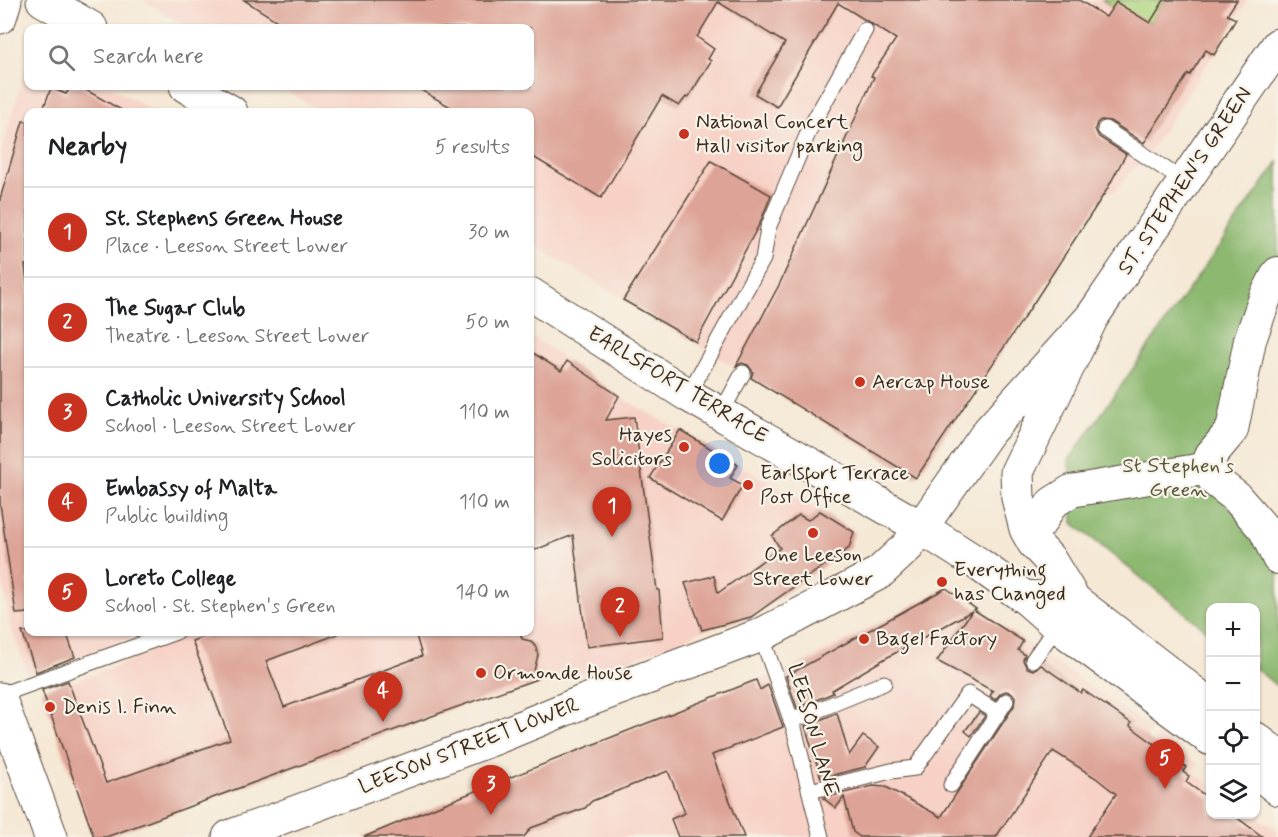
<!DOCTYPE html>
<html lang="en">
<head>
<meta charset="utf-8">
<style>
  :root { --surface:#fff; --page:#f6f6f6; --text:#202124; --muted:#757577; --line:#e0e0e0; --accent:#c8321e }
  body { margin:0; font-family:Mynerve,sans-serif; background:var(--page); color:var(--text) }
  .controls { position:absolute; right:18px; bottom:18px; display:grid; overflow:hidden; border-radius:12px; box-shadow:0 2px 4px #0004 }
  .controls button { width:54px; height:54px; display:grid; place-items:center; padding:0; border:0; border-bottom:2px solid var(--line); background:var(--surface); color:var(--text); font:30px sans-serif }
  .you { position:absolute; left:720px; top:464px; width:21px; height:21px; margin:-15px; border:4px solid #fff; border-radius:50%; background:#1a73e8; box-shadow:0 0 0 9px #1a73e833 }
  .badge { display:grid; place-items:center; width:39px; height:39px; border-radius:50%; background:var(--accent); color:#fff; font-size:20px; font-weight:700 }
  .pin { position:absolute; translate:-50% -50px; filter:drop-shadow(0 2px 3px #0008) }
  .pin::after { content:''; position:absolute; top:32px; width:21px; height:18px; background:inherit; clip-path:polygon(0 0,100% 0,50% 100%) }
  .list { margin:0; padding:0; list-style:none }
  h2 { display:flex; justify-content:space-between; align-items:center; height:78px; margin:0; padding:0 24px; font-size:26px }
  h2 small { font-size:20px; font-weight:400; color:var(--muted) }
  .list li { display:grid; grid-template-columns:39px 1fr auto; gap:18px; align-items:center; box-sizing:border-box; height:90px; padding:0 24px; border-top:2px solid var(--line) }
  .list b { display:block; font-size:22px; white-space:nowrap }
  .list p { margin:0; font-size:20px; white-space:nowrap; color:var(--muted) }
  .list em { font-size:20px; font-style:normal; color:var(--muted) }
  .icon { flex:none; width:33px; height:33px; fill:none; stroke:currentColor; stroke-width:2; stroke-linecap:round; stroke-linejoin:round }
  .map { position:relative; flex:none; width:1278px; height:837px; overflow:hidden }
  .search { position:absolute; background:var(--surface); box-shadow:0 2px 4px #0004; left:24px; top:24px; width:510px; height:66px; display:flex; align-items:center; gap:15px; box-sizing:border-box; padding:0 21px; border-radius:12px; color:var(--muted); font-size:22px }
  .panel { position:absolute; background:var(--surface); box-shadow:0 2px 4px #0004; left:24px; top:108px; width:510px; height:528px; border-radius:12px }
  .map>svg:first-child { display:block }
</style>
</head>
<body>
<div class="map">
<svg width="1278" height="837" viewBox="0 0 1278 837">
  <rect width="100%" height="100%" fill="#f7f3e8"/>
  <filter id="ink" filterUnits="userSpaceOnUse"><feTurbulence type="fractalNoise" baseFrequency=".0167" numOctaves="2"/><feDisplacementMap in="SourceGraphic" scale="12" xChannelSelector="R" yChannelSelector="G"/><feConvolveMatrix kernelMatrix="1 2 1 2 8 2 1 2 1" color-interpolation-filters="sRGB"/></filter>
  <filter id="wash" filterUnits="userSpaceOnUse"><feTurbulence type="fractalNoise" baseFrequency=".008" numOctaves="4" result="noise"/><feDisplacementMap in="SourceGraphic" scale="24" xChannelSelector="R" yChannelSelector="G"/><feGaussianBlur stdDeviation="1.35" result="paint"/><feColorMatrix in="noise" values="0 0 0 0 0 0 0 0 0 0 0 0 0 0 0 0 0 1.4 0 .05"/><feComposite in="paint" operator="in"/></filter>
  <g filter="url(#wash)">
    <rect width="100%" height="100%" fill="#f5e8d5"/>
    <g fill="#f7d1c6">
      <path d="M142 0H1248L1151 150 1114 192 1106 190 1027 313 916 478 530 242V112H322L279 86H530V28H188Z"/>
      <path d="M28 60V86H109L155 112H28V632H530V335L619 396 823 513 849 549 767 605 726 623 703 630 688 638 659 649 605 669 560 679 443 712 92 837 42 693 147 654 146 633 28 674 10 625 0 564V155Z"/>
      <path d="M946 588 1152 729 1111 795 1116 794 1158 735 1198 764 1193 772 1210 784V814L1255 815 1278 831V837H474L453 793 503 774 507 783 789 669Z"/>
    </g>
    <path fill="#b0d781" stroke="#768050" stroke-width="1.5" d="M1102 0H1164L1150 23 1113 7Z"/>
    <path fill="#8cb86f" stroke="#647146" stroke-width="1.5" d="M1278 162V273L1201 477 1278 558V687L1256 669V608H1210V633L1073 523 1069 460Z"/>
    <g id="blocks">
      <g fill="#dda396">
        <path d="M244 0H1079L1106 17 1116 2 1150 23 1164 0H1237L1227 15 1236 19 1214 55 1206 50 1190 75 1188 74 1144 143 1110 121 1101 120 1097 123 1095 129 1099 137 1126 154 1106 191 1027 313 916 478 751 378 753 372 748 365 742 363 736 366 780 283 874 77 871 76 896 39 838 3 777 107 755 94 785 43 718 2 697 37 714 49 708 59 711 61 688 98 686 97 679 106 662 96 601 198 530 155V112H459L414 86H530V28H288Z"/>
        <path d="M72 86H79L125 112H42L51 88 66 94Z"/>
        <path d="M23 121 28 122V264L25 265 28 289V613L16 614 0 504V199Z"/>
        <path d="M711 161 771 195 760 223 696 342 623 300Z"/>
        <path d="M530 351 561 371 567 361 619 396 606 420 634 417 657 590H659L663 637 587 647 573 535 530 552Z"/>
        <path d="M680 430 738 465 730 478 743 485 722 521 650 478Z"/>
        <path d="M820 511 854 532 849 548 751 617 702 630 685 583 714 576 718 593 780 548 772 536 799 515 808 520Z"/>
        <path d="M946 588 976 609 974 610 1023 641 1018 650 1025 655 1023 660 1027 668 1033 670 1041 665 1081 693 1083 690 1131 723 1130 726 1186 767 1183 772 1189 776 1186 782 1210 799V814H1232L1263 837H1087L1116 794 1096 778 1053 751 996 837H860L853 832 844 797 836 808 823 798 873 786 886 787 941 817 1014 706 1015 697 1012 693 1006 691 1001 693 995 700 990 696 993 691 937 661 972 611 886 658 832 690 833 693 797 708 786 676Z"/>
        <path d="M22 632H66L75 657 36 672Z"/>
        <path d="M217 632H338V634L266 661 284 707 422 656 415 632H520L522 639 530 641 536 647 538 655 534 671 537 679 443 712 148 822 106 837H94L42 690 68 681 106 783 230 739 192 641Z"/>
        <path d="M756 680 760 690 768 685 783 727 712 755 744 837H678L671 819 685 813 668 771 592 801 585 808 531 828 524 837H364L443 804Z"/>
        <path d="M979 712 985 716 971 736 965 731Z"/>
        <path d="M837 713 849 755 863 736 879 747 865 767 821 778 805 726Z"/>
      </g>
    </g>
  </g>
  <g filter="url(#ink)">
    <use href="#blocks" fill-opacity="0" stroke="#574639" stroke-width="1.5"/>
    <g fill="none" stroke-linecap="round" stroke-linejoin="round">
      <g stroke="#574639" stroke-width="17">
        <g id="lane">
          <path d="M1105 129 1185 182"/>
          <path d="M688 395 763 259 768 228 811 126 865 30"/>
          <path d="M721 413 743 373"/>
          <path d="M761 635 794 728 821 837"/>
          <path d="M1033 660 1059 623"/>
          <path d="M0 695 176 632"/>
          <path d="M791 721 884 683"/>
          <path d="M951 785 1006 701"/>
          <path d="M810 791 891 771 915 768 968 694 998 713"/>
        </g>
      </g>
      <g stroke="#574639" stroke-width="34">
        <g id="street">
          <path d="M1278 273 1265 298 1250 340 1232 430 1211 455 1209 468 1214 480 1236 497 1265 530 1278 558"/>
          <path d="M1040 523 1052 503 1071 491 1209 468"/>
          <path d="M1024 597 1057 626 1210 739"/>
          <path d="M1256 772 1278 789"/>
        </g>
      </g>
      <g stroke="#574639" stroke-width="35">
        <g id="secondary">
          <path d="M43 0 91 28"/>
          <path d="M0 17 5 0"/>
          <path d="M186 86 231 112"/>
          <path d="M530 294 688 395 922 528 977 563 1024 597 1074 600"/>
          <path d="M0 699 51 837"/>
          <path d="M1210 705 1074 600 1049 559 1034 543 1026 529 1018 498 1017 472 1092 317 1278 45"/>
          <path d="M1256 739 1278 756"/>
          <path d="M229 837 495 738 580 703 761 635 879 573 908 546 989 431 1092 317"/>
        </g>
      </g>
      <use href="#lane" stroke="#fff" stroke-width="15"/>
      <use href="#street" stroke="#fff" stroke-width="32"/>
      <use href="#secondary" stroke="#fff" stroke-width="33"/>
    </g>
  </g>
  <g fill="#c8321e" stroke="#f7f3e8" stroke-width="2">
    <circle cx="684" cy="134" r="6"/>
    <circle cx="860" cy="382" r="6"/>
    <circle cx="684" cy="447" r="6"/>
    <circle cx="748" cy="485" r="6"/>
    <circle cx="813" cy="533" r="6"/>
    <circle cx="942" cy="582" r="6"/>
    <circle cx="864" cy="639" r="6"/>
    <circle cx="481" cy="673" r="6"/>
    <circle cx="50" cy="707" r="6"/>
  </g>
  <g text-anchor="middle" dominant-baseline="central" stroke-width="4.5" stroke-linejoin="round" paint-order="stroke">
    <g font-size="21" fill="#3b2a1e" stroke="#f7f3e8" text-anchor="start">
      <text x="696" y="122">National Concert<tspan x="696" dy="24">Hall visitor parking</tspan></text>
      <text x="872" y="382">Aercap House</text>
      <text x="672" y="435" text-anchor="end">Hayes<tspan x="672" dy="24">Solicitors</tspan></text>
      <text x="760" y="473">Earlsfort Terrace<tspan x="760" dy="24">Post Office</tspan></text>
      <text x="813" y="555" text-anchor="middle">One Leeson<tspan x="813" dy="24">Street Lower</tspan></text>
      <text x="954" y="570">Everything<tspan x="954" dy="24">has Changed</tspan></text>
      <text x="876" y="639">Bagel Factory</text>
      <text x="493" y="673">Ormonde House</text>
      <text x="62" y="707">Denis I. Finn</text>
    </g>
    <g font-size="21" fill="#3b2a1e" stroke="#f7f3e8">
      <text transform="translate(1185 181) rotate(-56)">ST. STEPHEN'S GREEN</text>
      <text transform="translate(678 385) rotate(31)">EARLSFORT TERRACE</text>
      <text transform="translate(813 730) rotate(74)">LEESON LANE</text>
      <text transform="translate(469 746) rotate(-21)">LEESON STREET LOWER</text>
    </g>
    <g font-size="21" fill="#585537" stroke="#f7f3e8">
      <text x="1178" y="466">St Stephen's<tspan x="1178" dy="24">Green</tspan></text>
    </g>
  </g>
</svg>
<div class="controls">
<button>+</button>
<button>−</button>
<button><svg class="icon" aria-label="locate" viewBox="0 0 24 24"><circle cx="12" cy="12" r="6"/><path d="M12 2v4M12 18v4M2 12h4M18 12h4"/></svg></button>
<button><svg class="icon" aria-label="layers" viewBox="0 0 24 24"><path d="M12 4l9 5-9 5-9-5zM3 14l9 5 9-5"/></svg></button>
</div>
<div class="you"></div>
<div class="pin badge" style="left:612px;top:537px">1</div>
<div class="pin badge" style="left:620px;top:637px">2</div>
<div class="pin badge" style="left:491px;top:815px">3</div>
<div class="pin badge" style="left:383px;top:722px">4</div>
<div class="pin badge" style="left:1165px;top:789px">5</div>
<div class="search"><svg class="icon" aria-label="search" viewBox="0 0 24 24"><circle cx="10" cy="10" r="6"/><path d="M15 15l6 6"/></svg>Search here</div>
<section class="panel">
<h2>Nearby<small>5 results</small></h2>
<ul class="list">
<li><span class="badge">1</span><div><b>St. Stephens Green House</b><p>Place · Leeson Street Lower</p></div><em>30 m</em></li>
<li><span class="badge">2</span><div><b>The Sugar Club</b><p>Theatre · Leeson Street Lower</p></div><em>50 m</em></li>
<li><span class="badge">3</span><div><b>Catholic University School</b><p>School · Leeson Street Lower</p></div><em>110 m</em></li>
<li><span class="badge">4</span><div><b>Embassy of Malta</b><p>Public building</p></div><em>110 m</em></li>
<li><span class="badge">5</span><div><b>Loreto College</b><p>School · St. Stephen's Green</p></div><em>140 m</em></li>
</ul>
</section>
</div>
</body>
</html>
